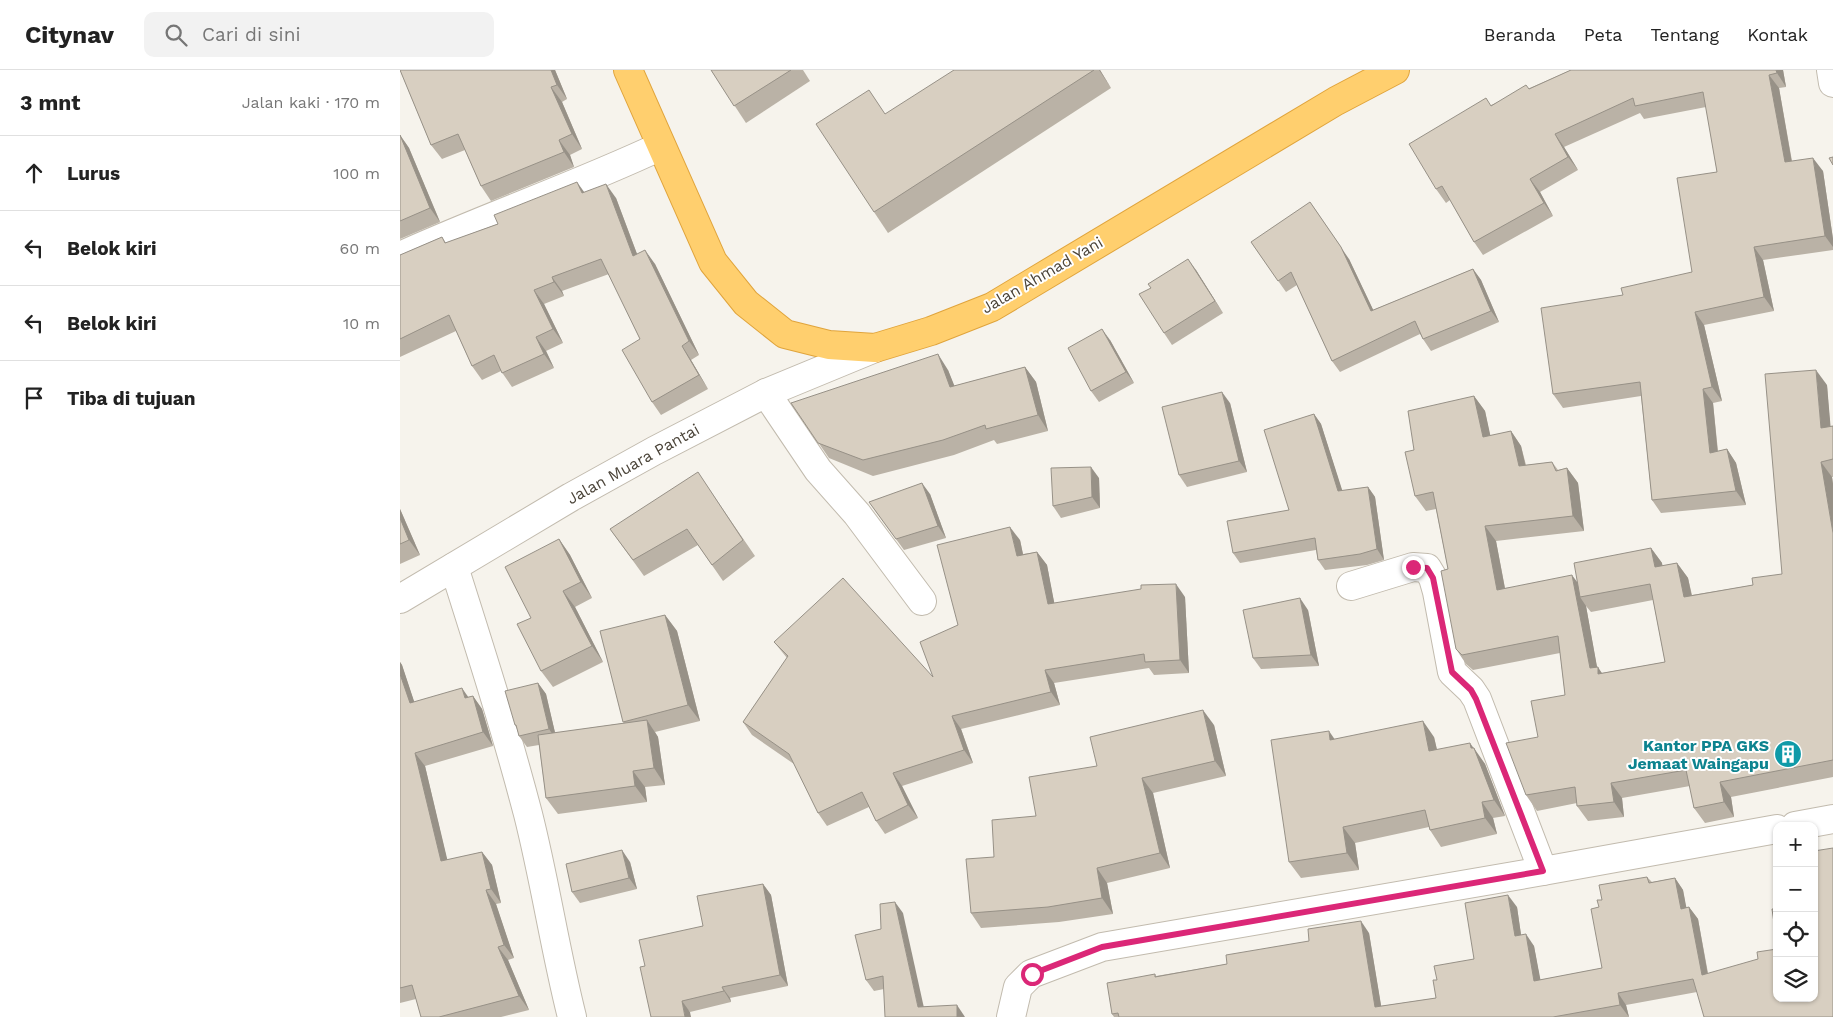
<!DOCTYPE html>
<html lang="id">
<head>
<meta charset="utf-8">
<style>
  :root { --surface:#fff; --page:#f2f2f2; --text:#222; --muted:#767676; --line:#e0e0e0 }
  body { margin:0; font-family:"Work Sans",sans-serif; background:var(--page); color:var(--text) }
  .controls { position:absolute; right:15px; bottom:15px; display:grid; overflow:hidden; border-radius:10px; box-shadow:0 1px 4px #0004 }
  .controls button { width:45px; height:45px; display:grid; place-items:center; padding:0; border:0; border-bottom:1px solid var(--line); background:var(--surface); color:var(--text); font:25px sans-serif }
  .stop { position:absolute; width:15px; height:15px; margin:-11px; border:4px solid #db2777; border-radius:50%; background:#fff }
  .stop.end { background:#db2777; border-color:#fff; box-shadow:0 1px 5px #0008 }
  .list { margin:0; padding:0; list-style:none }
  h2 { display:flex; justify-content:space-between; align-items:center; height:65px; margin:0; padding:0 20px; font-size:21px }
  h2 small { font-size:16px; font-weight:400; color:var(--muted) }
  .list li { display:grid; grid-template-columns:32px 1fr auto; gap:15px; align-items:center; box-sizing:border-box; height:75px; padding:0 20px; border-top:1px solid var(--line) }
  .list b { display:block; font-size:19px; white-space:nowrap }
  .list em { font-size:16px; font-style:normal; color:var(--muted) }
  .icon { flex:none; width:28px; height:28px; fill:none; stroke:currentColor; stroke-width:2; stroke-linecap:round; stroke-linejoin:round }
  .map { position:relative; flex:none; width:1433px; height:947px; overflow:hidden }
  header { display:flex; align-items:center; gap:30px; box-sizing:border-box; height:70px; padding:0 25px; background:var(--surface); border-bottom:1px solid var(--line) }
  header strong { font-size:24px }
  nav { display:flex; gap:28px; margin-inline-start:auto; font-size:18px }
  .search { width:350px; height:45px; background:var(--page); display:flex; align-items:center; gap:12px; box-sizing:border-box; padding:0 18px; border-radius:10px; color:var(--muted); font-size:19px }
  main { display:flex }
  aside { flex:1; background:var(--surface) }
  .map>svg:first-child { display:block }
</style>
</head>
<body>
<header>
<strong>Citynav</strong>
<div class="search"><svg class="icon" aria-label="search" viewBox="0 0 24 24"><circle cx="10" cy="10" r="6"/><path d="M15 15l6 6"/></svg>Cari di sini</div>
<nav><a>Beranda</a><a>Peta</a><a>Tentang</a><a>Kontak</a></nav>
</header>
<main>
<aside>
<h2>3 mnt<small>Jalan kaki · 170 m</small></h2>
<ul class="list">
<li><svg class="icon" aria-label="ahead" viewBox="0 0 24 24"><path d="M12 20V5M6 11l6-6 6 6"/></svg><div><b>Lurus</b></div><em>100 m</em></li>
<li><svg class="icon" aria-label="left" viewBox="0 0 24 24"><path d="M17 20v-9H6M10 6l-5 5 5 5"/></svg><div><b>Belok kiri</b></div><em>60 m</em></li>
<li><svg class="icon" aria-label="left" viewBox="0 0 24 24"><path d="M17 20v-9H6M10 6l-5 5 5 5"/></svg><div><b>Belok kiri</b></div><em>10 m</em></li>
<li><svg class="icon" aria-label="arrive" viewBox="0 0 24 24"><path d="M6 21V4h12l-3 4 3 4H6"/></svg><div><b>Tiba di tujuan</b></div></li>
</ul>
</aside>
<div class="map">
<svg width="1433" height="947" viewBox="0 0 1433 947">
  <rect width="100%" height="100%" fill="#f6f3ec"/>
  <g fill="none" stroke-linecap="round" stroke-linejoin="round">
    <g stroke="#c2bbae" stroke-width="30">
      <g id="minor">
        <path d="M1431 0 1433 13"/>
        <path d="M0 186C86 147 176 116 261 76"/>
        <path d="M366 323 418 400 457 444 522 531"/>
        <path d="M54 497C80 579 106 660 128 744 145 811 155 880 172 947"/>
        <path d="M951 516 1013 497 1027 498 1033 508 1037 522 1052 602 1071 620 1077 629 1143 801"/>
        <path d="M0 529 171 427 254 381 366 323 475 278"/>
        <path d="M1395 756 1433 749"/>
        <path d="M611 947 618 917 631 904 702 877 1143 801 1377 759"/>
      </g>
    </g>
    <g stroke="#e0a43c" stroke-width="30">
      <path id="highway" d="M228 0 313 192 346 233 385 264 429 275 475 278 531 261 592 237 936 31 995 0"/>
    </g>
    <use href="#minor" stroke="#fff" stroke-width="28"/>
    <use href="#highway" stroke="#ffcf6e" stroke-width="28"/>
  </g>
  <g fill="#bab2a6" fill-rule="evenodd">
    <path d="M0 0H155L167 29 162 32 182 79 170 85 174 97 91 131 81 116 65 80 42 89 31 75Z"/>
    <path d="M311 0H403L410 11 346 53Z"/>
    <path d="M554 0H700L711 18 488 163 474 142Z"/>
    <path d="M1171 0H1383L1386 17 1379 18 1392 91 1423 101 1433 169V180L1363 190 1374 241 1304 255 1322 331 1313 333 1318 381 1327 379 1336 393 1346 435 1261 443 1252 430 1241 326 1163 338 1153 324 1223 225 1292 202 1317 102 1306 37 1244 49 1240 43 1164 77 1178 100 1140 122 1153 146 1083 185 1074 172 1050 130 1046 133 1036 119 1091 35Z"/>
    <path d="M0 65 9 78 40 152 0 169Z"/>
    <path d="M184 122 216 128 237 184 255 194 299 285 291 290 308 319 261 345 252 332 240 269 209 204 162 221 164 226 144 234 163 273 146 281 154 298 112 317 101 301 82 310 72 296 56 261 0 287V185L42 167 46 173Z"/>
    <path d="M851 172 949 189 973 240 1073 199 1081 210 1099 252 1031 281 1023 269 1020 264 940 302 932 291 897 215 886 222Z"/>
    <path d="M796 200 823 243 772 275 764 263Z"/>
    <path d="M710 270 734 313 699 332 691 321Z"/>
    <path d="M625 297 636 312 648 361 597 374 594 370 554 385 473 406 429 388 391 333 548 300 554 316Z"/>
    <path d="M1427 315 1430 356H1433V407H1432L1433 414V707L1331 727 1334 747 1305 753 1294 738 1290 716 1222 728 1224 747 1188 751 1177 736V733L1137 741 1126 725 1138 667 1165 625 1160 583 1073 600 1066 594 1056 579 1048 499 1036 439 1026 441 1015 426 1014 380 1074 326 1085 341 1090 366 1111 361 1121 376 1126 395 1152 392 1158 400 1167 398 1178 413 1184 461 1096 471 1105 518 1177 512 1251 478 1262 493V496L1277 493 1288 508 1292 525 1353 515 1382 504ZM1253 530 1265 592 1202 603 1197 598 1186 536 1191 542Z"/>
    <path d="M830 333 847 402 787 417 779 405Z"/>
    <path d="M914 344 921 354 942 421 968 417 975 427 984 490 967 495 925 500 918 490 916 480 840 493 833 483 889 440Z"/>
    <path d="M699 408 700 438 661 448 653 436Z"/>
    <path d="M309 419 355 486 323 511 298 475 244 506 210 459Z"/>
    <path d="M530 424 546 468 504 480 469 432Z"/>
    <path d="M0 439 20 485 0 494Z"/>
    <path d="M159 469 170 485 192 528 175 537 203 592 153 617 141 601 131 548Z"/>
    <path d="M620 470 623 484 637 482 647 495 654 533 785 527 789 603 754 605 749 598 654 613 660 635 561 659 573 693 502 716 518 748 485 764 476 751 469 737 427 756 418 743 394 694 352 665 343 652 387 588 374 572 533 607 558 555Z"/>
    <path d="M908 540 919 596 861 599 853 588Z"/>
    <path d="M265 545 277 561 300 651 255 662 258 667 265 715 245 717 247 732 158 744 146 728 139 675 127 677 119 666 117 659 115 655 138 613 146 624 155 663 224 653 223 652Z"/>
    <path d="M0 592 2 595 14 632 68 627 73 626 82 639 93 676 25 696 47 790 82 782 92 795 101 833 96 834 114 888 108 890 129 940 101 947H21L16 929 0 933Z"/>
    <path d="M814 655 826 706 753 723 770 798 707 813 713 844 659 852 581 858 571 843 594 787 636 746 697 696Z"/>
    <path d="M1034 667 1037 680 1074 678 1085 694 1105 746 1093 748 1097 764 1041 777 1030 760 1029 757 955 773 959 800 901 808 889 792 934 669Z"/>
    <path d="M230 792 237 819 180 833 172 822Z"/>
    <path d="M1247 807 1252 812 1275 808 1283 820 1286 838 1289 837 1298 849 1308 903 1433 947 1297 922 1226 935 1229 947H714L712 944 755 904 756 906 827 894 909 871 969 863 981 936 1036 928 1037 910 1074 889 1117 837 1121 865 1134 876 1140 910 1202 898 1199 837 1202 830Z"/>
    <path d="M363 814 371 825 388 916 330 928 331 932 290 942 245 896Z"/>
    <path d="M503 843 484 919 474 921 466 910 481 859Z"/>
  </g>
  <g fill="#979187">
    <path d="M151 0H155L167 29 157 15Z"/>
    <path d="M699 0H700L711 18Z"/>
    <path d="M1376 0H1383L1386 17 1377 3Z"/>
    <path d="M1369 5 1379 18 1394 105 1385 92Z"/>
    <path d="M151 17 162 32 182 79 172 64Z"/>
    <path d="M1155 64 1164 77 1178 100 1168 87Z"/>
    <path d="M0 65 9 78 40 152 30 138Z"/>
    <path d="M159 70 170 85 174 97 164 82Z"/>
    <path d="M1413 88 1423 101 1433 169V177L1425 166Z"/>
    <path d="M1130 109 1140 122 1153 146 1144 133Z"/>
    <path d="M177 112 187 126 182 123Z"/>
    <path d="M206 114 216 128 243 200 233 186Z"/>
    <path d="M910 132 949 189 979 252 971 241Z"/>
    <path d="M1354 177 1363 190 1374 241 1364 227Z"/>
    <path d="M245 180 255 194 299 285 289 271Z"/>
    <path d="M788 189 796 200 823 243 815 231Z"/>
    <path d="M1073 199 1081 210 1099 252 1091 241Z"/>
    <path d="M152 207 162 221 164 226 154 212Z"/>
    <path d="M134 220 144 234 163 273 153 259Z"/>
    <path d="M1295 242 1304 255 1322 331 1312 317Z"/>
    <path d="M702 259 710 270 734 313 726 302Z"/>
    <path d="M136 267 146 281 154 298 144 284Z"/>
    <path d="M282 276 291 290 308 319 299 305Z"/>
    <path d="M538 284 548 300 561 332 550 317Z"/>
    <path d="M625 297 636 312 648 361 638 345Z"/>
    <path d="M1416 300 1427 315 1432 373 1421 358Z"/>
    <path d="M1303 319 1313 333 1319 396 1310 383Z"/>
    <path d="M822 322 830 333 847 402 839 391Z"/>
    <path d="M1074 326 1085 341 1094 382 1083 367Z"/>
    <path d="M914 344 921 354 946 432 938 421Z"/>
    <path d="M1111 361 1121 376 1129 411 1119 396Z"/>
    <path d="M1327 379 1336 393 1346 435 1336 421Z"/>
    <path d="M1421 392 1432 407 1433 414V463Z"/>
    <path d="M691 397 699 408 700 438 692 427Z"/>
    <path d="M1167 398 1178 413 1184 461 1173 446Z"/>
    <path d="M522 413 530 424 546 468 538 456Z"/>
    <path d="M968 417 975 427 984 490 977 479Z"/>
    <path d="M0 439 20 485 9 470 0 448Z"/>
    <path d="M1085 456 1096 471 1108 535 1097 520Z"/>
    <path d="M610 457 620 470 626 499 617 486Z"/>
    <path d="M159 469 170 485 192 528 181 512Z"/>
    <path d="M1251 478 1262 493 1266 512 1255 497Z"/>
    <path d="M637 482 647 495 657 547 648 534Z"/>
    <path d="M1277 493 1288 508 1295 542 1284 527Z"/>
    <path d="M1172 505 1183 520 1180 527 1186 536 1198 602V597L1208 613 1190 598Z"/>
    <path d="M776 514 785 527 789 603 780 590Z"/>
    <path d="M163 521 175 537 203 592 192 576Z"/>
    <path d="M900 528 908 540 919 596 911 585Z"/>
    <path d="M265 545 277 561 300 651 288 635Z"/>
    <path d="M0 592 2 595 19 646 10 633 0 604Z"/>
    <path d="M645 600 654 613 660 635 651 622Z"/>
    <path d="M138 613 146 624 157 671 149 659Z"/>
    <path d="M62 618 71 631 65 628Z"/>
    <path d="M73 626 82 639 93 676 83 662Z"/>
    <path d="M803 640 814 655 826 706 815 691Z"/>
    <path d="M552 646 561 659 573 693 564 680Z"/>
    <path d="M247 650 258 667 265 715 254 698Z"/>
    <path d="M1023 651 1034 667 1041 697 1029 681Z"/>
    <path d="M929 661 940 677 930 670Z"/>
    <path d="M1070 673 1085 694 1105 746 1094 730 1071 678Z"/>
    <path d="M15 683 25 696 51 805 41 791Z"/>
    <path d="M233 701 245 717 247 732 235 716Z"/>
    <path d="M493 703 502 716 518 748 508 735Z"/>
    <path d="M742 708 753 723 770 798 760 783Z"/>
    <path d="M1320 712 1331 727 1334 747 1324 732Z"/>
    <path d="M1211 713 1222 728 1224 747 1214 732Z"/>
    <path d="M1082 732 1093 748 1097 764 1085 748Z"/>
    <path d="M943 757 955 773 959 800 947 783Z"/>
    <path d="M222 780 230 792 237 819 229 808Z"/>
    <path d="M82 782 92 795 101 833 91 819Z"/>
    <path d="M697 798 707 813 713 844 702 828Z"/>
    <path d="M1275 808 1283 820 1289 851 1281 839Z"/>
    <path d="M363 814 371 825 388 916 380 905Z"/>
    <path d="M86 820 96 834 114 888 104 875Z"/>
    <path d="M1108 825 1117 837 1123 878 1115 866Z"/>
    <path d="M495 832 503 843 526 947 518 937Z"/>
    <path d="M1289 837 1298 849 1310 917 1302 905Z"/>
    <path d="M961 851 969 863 983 947 975 937Z"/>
    <path d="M1126 864 1134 876 1143 923 1134 911Z"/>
    <path d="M98 877 108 890 129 940 119 926Z"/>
    <path d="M322 917 330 928 331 932 324 921Z"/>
    <path d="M1218 923 1226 935 1229 947 1220 935Z"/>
    <path d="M282 931 290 942 291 947H285Z"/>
    <path d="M557 935 565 947H557Z"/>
  </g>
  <g fill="#d8cfc1" stroke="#979187">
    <path d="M0 0H151L157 15 151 17 172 64 159 70 164 82 81 116 58 64 31 75Z"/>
    <path d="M311 0H391L334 36Z"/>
    <path d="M554 0H694L474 142 416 54 469 20 485 44Z"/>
    <path d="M1171 0H1376L1377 3 1369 5 1385 92 1413 88 1425 166 1354 177 1364 227 1295 242 1312 317 1303 319 1310 383 1327 379 1336 421 1252 430 1240 312 1153 324 1141 238 1223 225 1221 218 1292 202 1277 108 1317 102 1303 22 1235 36 1233 28 1155 64 1168 87 1130 109 1144 133 1074 172 1042 116 1036 119 1009 74 1086 28 1091 36 1126 15 1129 19Z"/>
    <path d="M0 65 30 138 0 151Z"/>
    <path d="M1433 87V95L1429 88Z"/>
    <path d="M177 112 182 123 206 114 233 186 245 180 289 271 282 276 299 305 252 332 222 280 240 269 201 189 152 207 154 212 134 220 153 259 136 267 144 284 102 303 94 285 72 296 49 245 0 269V185L42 167 45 173 98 154 94 145Z"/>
    <path d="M910 132 941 177 971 241 1073 199 1091 241 1023 269 1015 251 932 291 891 202 878 211 851 172Z"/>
    <path d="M788 189 815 231 764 263 739 224 751 218 748 214Z"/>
    <path d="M702 259 726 302 691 321 668 278Z"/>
    <path d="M538 284 550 317 625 297 638 345 586 359 585 355 543 370 463 390 418 373 391 333Z"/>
    <path d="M1416 300 1421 358 1433 356V389L1421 392 1433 463V690L1320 712 1324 732 1294 738 1286 700 1211 713 1214 732 1177 736 1175 717 1126 725 1106 673 1138 667 1131 631 1165 625 1158 566 1062 585 1056 579 1041 501 1048 499 1033 422 1015 426 1005 382 1014 380 1008 341 1074 326 1083 367 1111 361 1119 396 1152 392 1156 401 1167 398 1173 446 1085 456 1097 520 1172 505 1190 598 1198 597V604L1265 592 1250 514 1180 527 1174 493 1251 478 1255 497 1277 493 1284 527 1353 515 1352 508 1382 504 1365 304Z"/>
    <path d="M822 322 839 391 779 405 762 337Z"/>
    <path d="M914 344 938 421 968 417 977 479 960 484 918 490 915 468 833 483 827 451 889 440 864 360Z"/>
    <path d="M691 397 692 427 653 436 651 398Z"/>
    <path d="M298 402 343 470 312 495 287 459 233 490 210 459Z"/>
    <path d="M522 413 538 456 496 469 469 432Z"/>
    <path d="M0 448 9 470 0 474Z"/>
    <path d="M610 457 617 486 637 482 648 534 741 519V515L776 514 780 590 745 592 744 584 645 600 651 622 552 646 564 680 493 703 508 735 476 751 462 722 418 743 389 684 343 652 388 586 374 572 443 508 533 607 520 572 558 555 537 475Z"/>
    <path d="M159 469 181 512 163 521 192 576 141 601 117 554 131 548 105 497Z"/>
    <path d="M900 528 911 585 853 588 843 540Z"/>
    <path d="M265 545 288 635 223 652 200 561Z"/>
    <path d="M0 604 10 633 62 618 65 628 73 626 83 662 15 683 41 791 82 782 91 819 86 820 104 875 98 877 119 926 39 947H21L12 915 0 918Z"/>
    <path d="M138 613 149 659 119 666 116 655H115L105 621Z"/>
    <path d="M803 640 815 691 742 708 760 783 697 798 702 828 648 837 571 843 566 789 594 787 592 750 636 746 629 707 697 696 690 667Z"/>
    <path d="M247 650 254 698 233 701 235 716 146 728 138 665Z"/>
    <path d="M1023 651 1029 681 1070 673 1071 678H1074L1094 730 1082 732 1085 748 1030 760 1025 740 943 757 947 783 889 792 871 670 929 661 930 670Z"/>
    <path d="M1433 778V947H1304L1293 909 1218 923 1220 935 1153 947H719L718 943 712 944 707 913 755 904V907L827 894 826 885 909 871 908 859 961 851 975 937 1036 928 1033 910H1037L1034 896 1074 889 1065 833 1108 825 1115 866 1126 864 1134 911 1202 898 1191 839 1199 837 1197 830H1202L1199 815 1247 807 1249 813 1275 808 1281 839 1289 837 1302 905 1358 889 1357 882 1377 879V928H1414V781Z"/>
    <path d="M222 780 229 808 172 822 166 794Z"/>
    <path d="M363 814 380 905 322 917 324 921 282 931 285 947H251L240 897 245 896 239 870 303 856 297 826Z"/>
    <path d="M495 832 518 937 557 935V947H485L483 906 466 910 455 865 481 859 480 834Z"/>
    <path d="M1372 839H1377V874Z"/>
  </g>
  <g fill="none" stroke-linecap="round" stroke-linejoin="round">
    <path stroke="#db2777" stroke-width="6" d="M632 904 702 877 1143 801 1076 629 1071 620 1052 602 1033 508 1027 498 1013 497"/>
  </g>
  <defs>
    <g id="building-disc" transform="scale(1.4375)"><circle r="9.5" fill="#0f9aa8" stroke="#fff"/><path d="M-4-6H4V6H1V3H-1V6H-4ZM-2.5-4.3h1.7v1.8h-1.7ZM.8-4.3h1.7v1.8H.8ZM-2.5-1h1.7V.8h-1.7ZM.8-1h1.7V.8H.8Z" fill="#fff"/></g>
  </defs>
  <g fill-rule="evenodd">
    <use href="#building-disc" x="1388" y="684"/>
  </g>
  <g text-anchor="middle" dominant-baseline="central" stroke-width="4" stroke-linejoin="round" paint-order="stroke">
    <g font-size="16" fill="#4b4439" stroke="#fff">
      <text transform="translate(642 205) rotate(-30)">Jalan Ahmad Yani</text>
      <text transform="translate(233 394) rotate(-29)">Jalan Muara Pantai</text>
    </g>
    <g font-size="16" font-weight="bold" fill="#0d838f" stroke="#fff" text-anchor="end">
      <text x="1369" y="675">Kantor PPA GKS<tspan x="1369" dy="18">Jemaat Waingapu</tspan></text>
    </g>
  </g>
</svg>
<div class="controls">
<button>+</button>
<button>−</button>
<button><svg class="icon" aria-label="locate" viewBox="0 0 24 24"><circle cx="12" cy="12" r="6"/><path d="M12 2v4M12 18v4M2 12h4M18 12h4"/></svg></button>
<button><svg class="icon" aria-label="layers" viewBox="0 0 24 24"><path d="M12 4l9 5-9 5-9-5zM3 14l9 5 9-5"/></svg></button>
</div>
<div class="stop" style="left:632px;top:904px"></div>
<div class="stop end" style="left:1013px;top:497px"></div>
</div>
</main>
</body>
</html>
